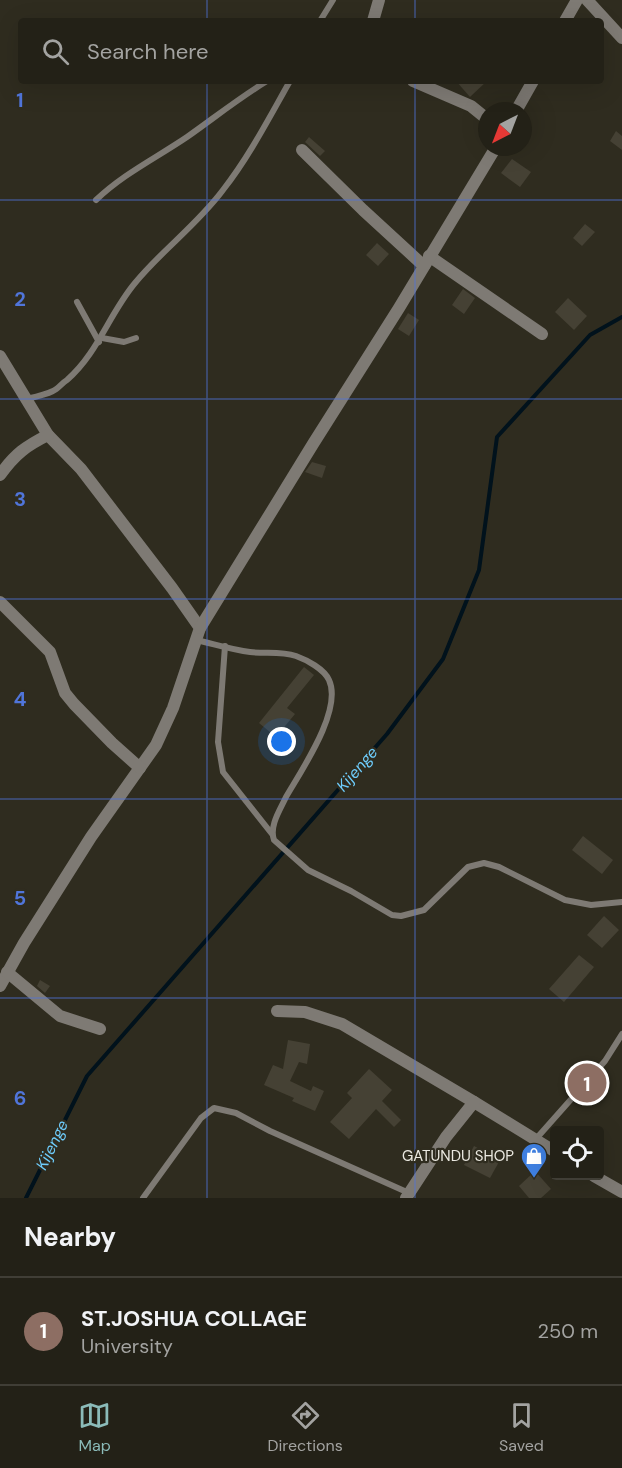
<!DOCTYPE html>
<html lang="en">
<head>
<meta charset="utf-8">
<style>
  :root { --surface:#232117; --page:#2b2920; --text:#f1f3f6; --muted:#a3a3a1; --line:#403e36; --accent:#8bbbb9 }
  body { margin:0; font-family:"DM Sans",sans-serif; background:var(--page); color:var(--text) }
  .controls { position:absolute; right:18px; bottom:18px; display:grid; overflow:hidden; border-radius:6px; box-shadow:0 6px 24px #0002 }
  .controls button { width:54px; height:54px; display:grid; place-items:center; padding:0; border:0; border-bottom:2px solid var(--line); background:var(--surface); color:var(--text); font:30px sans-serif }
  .compass { position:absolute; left:478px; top:102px; width:54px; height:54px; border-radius:50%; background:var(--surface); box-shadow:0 6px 24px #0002; rotate:222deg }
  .you { position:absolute; left:282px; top:742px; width:21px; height:21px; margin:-15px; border:4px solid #fff; border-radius:50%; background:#1a73e8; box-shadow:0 0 0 9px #1a73e833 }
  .badge { display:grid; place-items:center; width:39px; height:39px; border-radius:50%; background:var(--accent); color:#fff; font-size:20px; font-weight:700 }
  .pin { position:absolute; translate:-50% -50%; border:3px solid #fff; box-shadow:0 2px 6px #0006 }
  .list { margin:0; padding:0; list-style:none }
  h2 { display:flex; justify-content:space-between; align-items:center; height:78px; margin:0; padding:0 24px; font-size:26px }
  h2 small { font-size:20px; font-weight:400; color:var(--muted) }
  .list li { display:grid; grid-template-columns:39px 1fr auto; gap:18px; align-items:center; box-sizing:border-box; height:108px; padding:0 24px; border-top:2px solid var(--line) }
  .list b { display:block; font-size:22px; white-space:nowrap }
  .list p { margin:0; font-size:20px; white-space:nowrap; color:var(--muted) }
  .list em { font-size:20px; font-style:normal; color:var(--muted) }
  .icon { flex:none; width:33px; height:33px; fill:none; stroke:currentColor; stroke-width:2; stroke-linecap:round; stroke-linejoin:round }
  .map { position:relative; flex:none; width:622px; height:1198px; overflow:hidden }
  .search { position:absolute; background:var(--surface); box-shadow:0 6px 24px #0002; left:18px; right:18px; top:18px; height:66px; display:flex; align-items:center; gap:15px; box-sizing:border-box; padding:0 21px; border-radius:6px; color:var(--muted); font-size:22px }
  .sheet { height:186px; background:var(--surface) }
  nav { display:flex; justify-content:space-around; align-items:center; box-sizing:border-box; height:84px; border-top:2px solid var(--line); background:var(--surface); font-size:16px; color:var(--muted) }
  nav a { display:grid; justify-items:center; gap:3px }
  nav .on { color:var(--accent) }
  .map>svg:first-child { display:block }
</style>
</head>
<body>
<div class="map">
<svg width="622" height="1198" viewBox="0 0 622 1198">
  <rect width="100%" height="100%" fill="#2f2c1f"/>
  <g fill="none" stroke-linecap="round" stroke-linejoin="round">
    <path stroke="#01121c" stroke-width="4" d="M26 1198 87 1076 387 734 443 659 479 570 497 437 590 335 622 317"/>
  </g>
  <g fill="#454134">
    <path d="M456 81H487L470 97Z"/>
    <path d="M616 131 622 136V150L610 141Z"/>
    <path d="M309 137 325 151 320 156 305 142Z"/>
    <path d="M512 159 531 172 520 187 501 173Z"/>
    <path d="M585 224 595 232 582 246 573 238Z"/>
    <path d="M377 243 389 254 378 266 366 255Z"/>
    <path d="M463 289 475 298 464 314 452 305Z"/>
    <path d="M568 298 587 316 574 330 555 312Z"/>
    <path d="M408 313 419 320 409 336 398 329Z"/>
    <path d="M312 462 326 466 322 478 305 472Z"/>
    <path d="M304 667 314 675 287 708 295 714 276 737 259 723Z"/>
    <path d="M583 836 613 860 602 874 572 850Z"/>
    <path d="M604 916 619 930 602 948 587 935Z"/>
    <path d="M579 955 594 967 564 1002 549 989Z"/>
    <path d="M40 980 50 986 45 993 37 986Z"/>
    <path d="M288 1040 310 1044 307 1064 299 1062 290 1081 311 1091 313 1086 324 1091 315 1111 292 1101 294 1098 264 1085 273 1065 283 1069Z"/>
    <path d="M369 1069 392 1090 382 1101 401 1120 394 1127 376 1109 349 1139 330 1122 352 1098 347 1093Z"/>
    <path d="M474 1146 500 1160 490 1178 464 1165Z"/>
    <path d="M535 1171 551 1189 541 1198H529L519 1186Z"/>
  </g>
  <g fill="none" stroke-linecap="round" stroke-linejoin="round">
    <g stroke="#7e7a74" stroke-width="6">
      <path d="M320 21 333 0"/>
      <path d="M96 200C123 174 156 158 187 137 214 118 239 98 267 81"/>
      <path d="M77 302 99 342"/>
      <path d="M102 338 124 342 136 338"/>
      <path d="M26 399C35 397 45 395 53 391 58 389 62 383 67 380 98 353 109 314 135 283 162 250 197 225 223 190 249 157 269 118 290 81"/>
      <path d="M196 640C214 644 232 650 250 652 265 654 281 651 296 656 307 660 324 669 329 680 343 710 301 771 286 797 280 810 269 826 274 840L308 870 351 891 392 915 401 916 424 910 468 867 484 863 499 867 565 900 591 905 622 902"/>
      <path d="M225 646 218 742 223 772 272 834"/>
      <path d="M535 1140 605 1061 622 1034"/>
      <path d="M143 1198 201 1118 214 1108 236 1113 270 1131 409 1193"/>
    </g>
    <g stroke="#7e7a74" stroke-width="12">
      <path d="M587 0 622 38"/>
      <path d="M373 21 379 0"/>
      <path d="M565 21 577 0"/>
      <path d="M413 81 471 106 487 119"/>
      <path d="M516 111 533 81"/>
      <path d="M302 150 363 210 424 266"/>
      <path d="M429 256 542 334"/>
      <path d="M0 356 48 435 81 469 172 588 200 628 173 708 156 745 91 837 24 943 0 986"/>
      <path d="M0 475C15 454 26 446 48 435"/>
      <path d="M0 602 50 652 65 693 74 704 112 743 140 768"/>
      <path d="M200 628 313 444 399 308 496 147"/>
      <path d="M7 972 60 1016 100 1029"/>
      <path d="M277 1011 305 1012 342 1024 474 1102 554 1151"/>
      <path d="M594 1176 622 1192"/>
      <path d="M406 1198 446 1137 474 1102"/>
    </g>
  </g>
  <path fill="none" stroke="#5075da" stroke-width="1.5" stroke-opacity="0.55" d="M207 0V21M415 0V21M207 81V1198M415 81V1198M0 200H622M0 399H622M0 599H622M0 799H622M0 998H622"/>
  <defs>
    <g id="shop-pin" transform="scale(1.35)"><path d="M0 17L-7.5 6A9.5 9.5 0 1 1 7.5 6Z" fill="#3f7fe0" stroke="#2f2c1f"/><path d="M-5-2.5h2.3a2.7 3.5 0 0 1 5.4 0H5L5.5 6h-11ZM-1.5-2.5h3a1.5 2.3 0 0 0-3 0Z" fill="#fff"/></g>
  </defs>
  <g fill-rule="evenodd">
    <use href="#shop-pin" x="534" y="1156"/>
  </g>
  <g text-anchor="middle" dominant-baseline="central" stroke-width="4.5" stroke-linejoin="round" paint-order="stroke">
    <g font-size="15" fill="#ebe9e1" stroke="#2f2c1f" text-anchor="end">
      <text x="514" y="1156">GATUNDU SHOP</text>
    </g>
    <g font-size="16" font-style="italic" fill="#6eccfb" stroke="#2f2c1f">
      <text transform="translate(357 769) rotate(-49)">Kijenge</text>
      <text transform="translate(52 1145) rotate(-64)">Kijenge</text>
    </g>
  </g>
  <g font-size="20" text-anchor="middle" font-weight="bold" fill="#5075da" stroke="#2f2c1f" stroke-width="4.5" stroke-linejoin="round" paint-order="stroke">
    <text x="20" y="107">1</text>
    <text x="20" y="306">2</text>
    <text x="20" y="506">3</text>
    <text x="20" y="706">4</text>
    <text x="20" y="905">5</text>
    <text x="20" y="1105">6</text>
  </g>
</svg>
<div class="controls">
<button><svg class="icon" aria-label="locate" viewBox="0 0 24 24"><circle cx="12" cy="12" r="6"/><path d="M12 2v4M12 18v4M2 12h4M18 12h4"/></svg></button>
</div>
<svg class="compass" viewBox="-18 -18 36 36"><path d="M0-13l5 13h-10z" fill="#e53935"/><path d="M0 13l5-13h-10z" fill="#a3a3a1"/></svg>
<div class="you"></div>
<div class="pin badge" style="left:587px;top:1083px;background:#8d6e63">1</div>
<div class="search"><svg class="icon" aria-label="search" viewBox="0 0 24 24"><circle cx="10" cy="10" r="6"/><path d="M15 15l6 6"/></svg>Search here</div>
</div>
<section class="sheet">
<h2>Nearby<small></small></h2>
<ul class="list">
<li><span class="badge" style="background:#8d6e63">1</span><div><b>ST.JOSHUA COLLAGE</b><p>University</p></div><em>250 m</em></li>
</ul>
</section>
<nav>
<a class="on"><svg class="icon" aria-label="map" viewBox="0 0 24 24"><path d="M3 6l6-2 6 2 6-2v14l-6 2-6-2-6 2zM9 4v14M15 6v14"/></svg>Map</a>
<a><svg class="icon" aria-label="directions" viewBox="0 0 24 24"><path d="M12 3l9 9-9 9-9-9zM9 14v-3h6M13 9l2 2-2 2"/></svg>Directions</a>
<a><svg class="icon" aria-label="saved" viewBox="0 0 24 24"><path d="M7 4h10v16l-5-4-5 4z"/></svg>Saved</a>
</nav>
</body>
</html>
